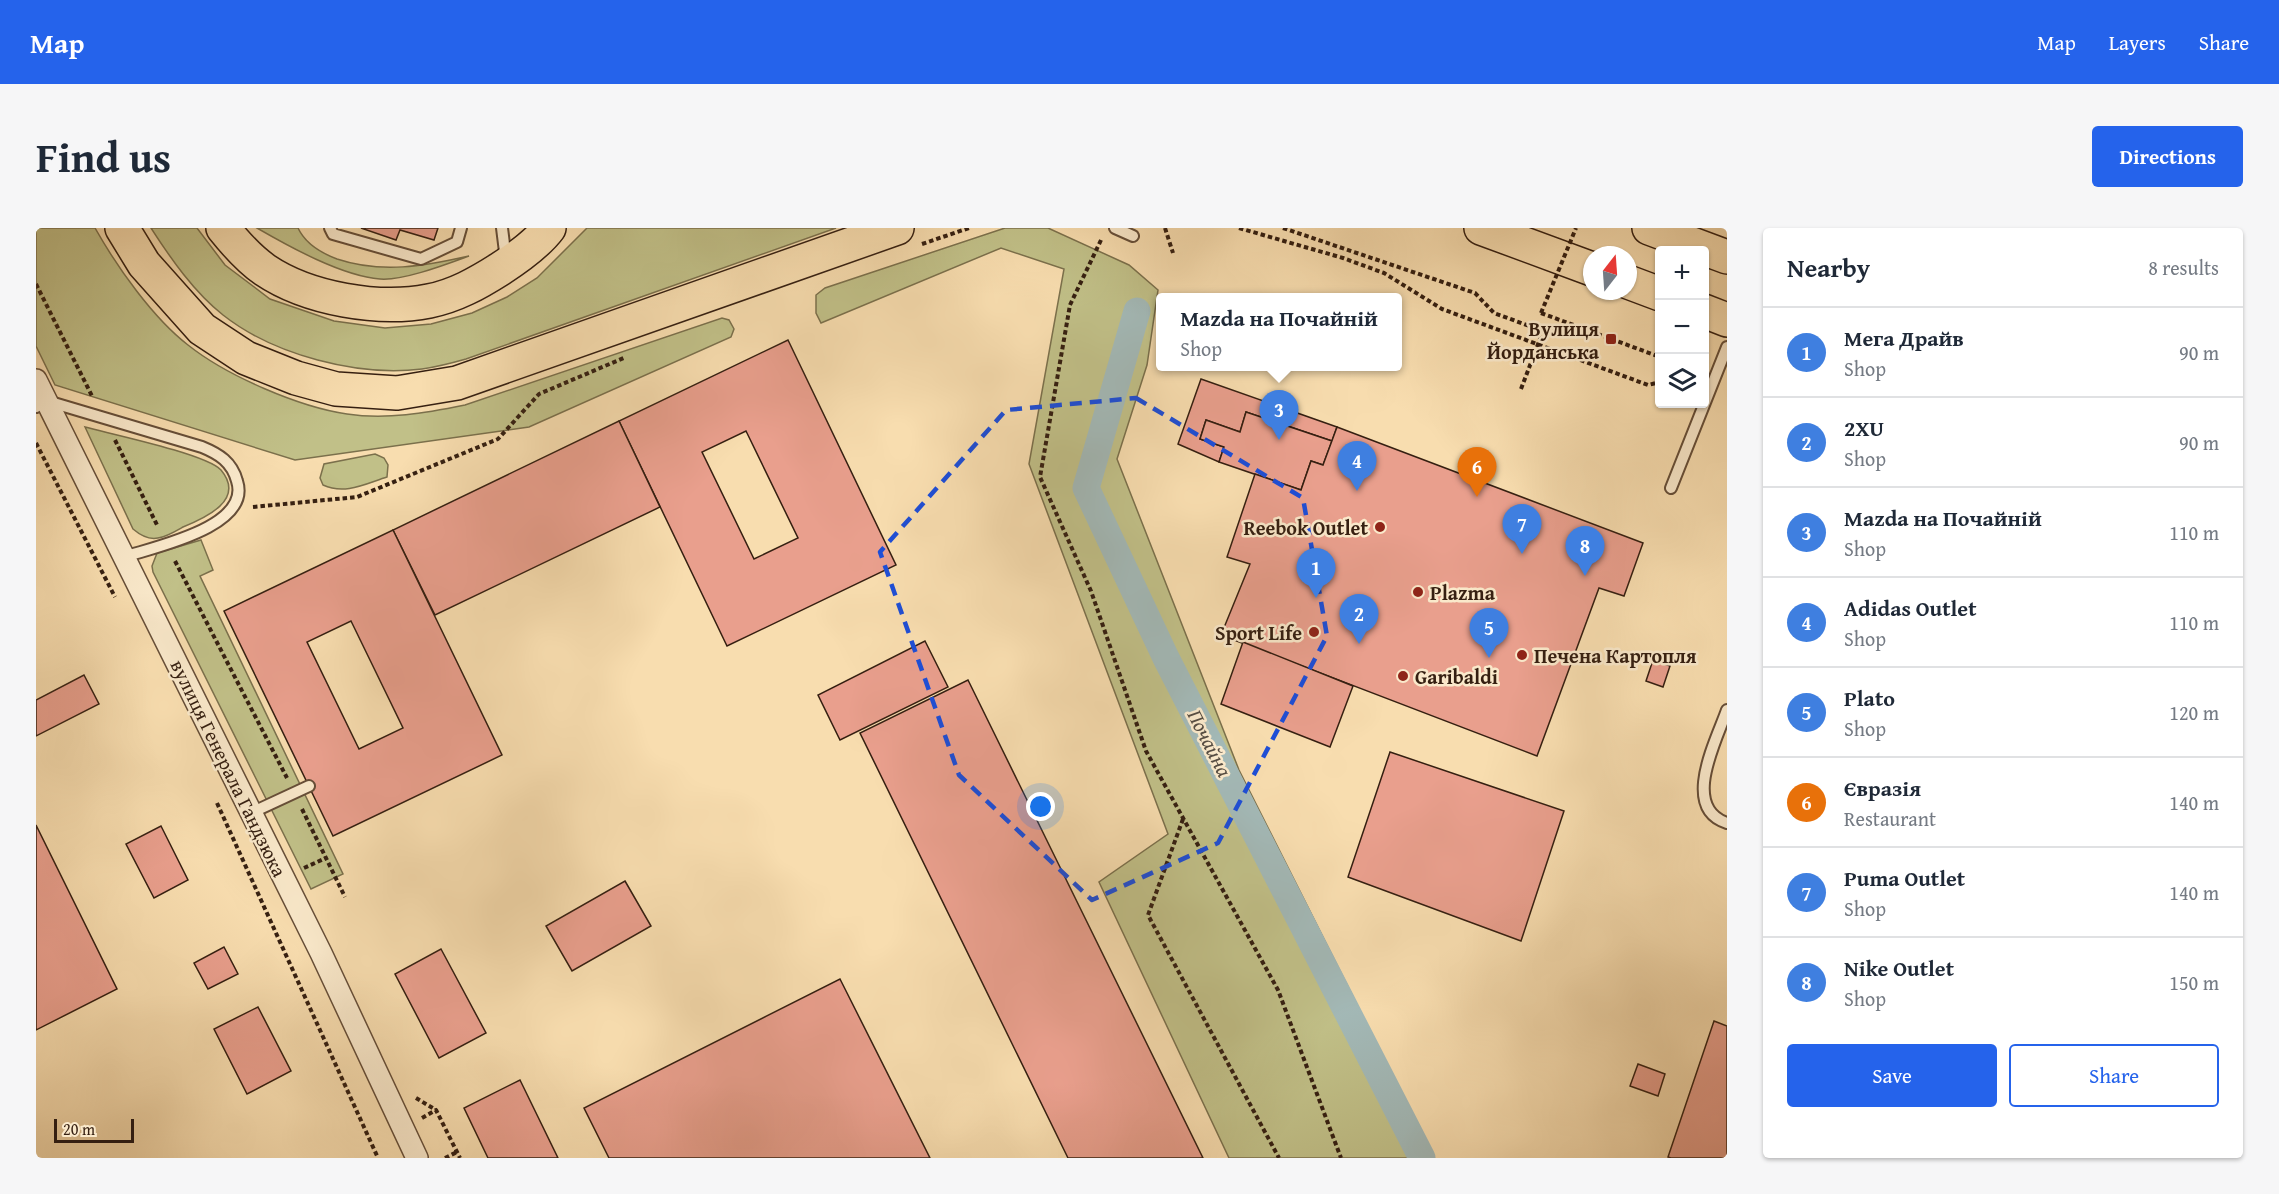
<!DOCTYPE html>
<html lang="en">
<head>
<meta charset="utf-8">
<style>
  :root { --surface:#fff; --page:#f6f6f7; --text:#1f2937; --muted:#747a83; --line:#e0e1e3; --accent:#2563eb }
  body { margin:0; font-family:"Gentium Book Plus",serif; background:var(--page); color:var(--text) }
  .controls { position:absolute; right:18px; top:18px; display:grid; overflow:hidden; border-radius:6px; box-shadow:0 2px 4px #0004 }
  .controls button { width:54px; height:54px; display:grid; place-items:center; padding:0; border:0; border-bottom:2px solid var(--line); background:var(--surface); color:var(--text); font:30px sans-serif }
  .compass { position:absolute; left:1547px; top:18px; width:54px; height:54px; border-radius:50%; background:var(--surface); box-shadow:0 2px 4px #0004; rotate:17deg }
  .scale { position:absolute; left:18px; bottom:15px; width:80px; box-sizing:border-box; padding-left:6px; border:3px solid #351f11; border-top:0; font-size:16px; line-height:21px; white-space:nowrap; color:#351f11; -webkit-text-stroke:4px #fae9cb; paint-order:stroke }
  .you { position:absolute; left:1005px; top:579px; width:21px; height:21px; margin:-15px; border:4px solid #fff; border-radius:50%; background:#1a73e8; box-shadow:0 0 0 9px #1a73e833 }
  .badge { display:grid; place-items:center; width:39px; height:39px; border-radius:50%; background:var(--accent); color:#fff; font-size:20px; font-weight:700 }
  .pin { position:absolute; translate:-50% -50px; filter:drop-shadow(0 2px 3px #0008) }
  .pin::after { content:''; position:absolute; top:32px; width:21px; height:18px; background:inherit; clip-path:polygon(0 0,100% 0,50% 100%) }
  .popup { position:absolute; left:1120px; top:65px; width:246px; height:78px; box-sizing:border-box; display:grid; place-content:center; border-radius:6px; background:var(--surface); filter:drop-shadow(0 2px 4px #0005); font-size:20px; white-space:nowrap; color:var(--muted) }
  .popup b { font-size:22px; color:var(--text) }
  .popup::after { content:''; position:absolute; left:50%; top:100%; margin-left:-12px; border:12px solid transparent; border-top-color:var(--surface) }
  .list { margin:0; padding:0; list-style:none }
  h2 { display:flex; justify-content:space-between; align-items:center; height:78px; margin:0; padding:0 24px; font-size:26px }
  h2 small { font-size:20px; font-weight:400; color:var(--muted) }
  .list li { display:grid; grid-template-columns:39px 1fr auto; gap:18px; align-items:center; box-sizing:border-box; height:90px; padding:0 24px; border-top:2px solid var(--line) }
  .list b { display:block; font-size:22px; white-space:nowrap }
  .list p { margin:0; font-size:20px; white-space:nowrap; color:var(--muted) }
  .list em { font-size:20px; font-style:normal; color:var(--muted) }
  .actions { display:flex; gap:12px; padding:18px 24px }
  .actions a { flex:1; padding:14px 0; border:2px solid var(--accent); border-radius:6px; text-align:center; font-size:21px; color:var(--accent) }
  .actions .main { background:var(--accent); color:#fff }
  .icon { flex:none; width:33px; height:33px; fill:none; stroke:currentColor; stroke-width:2; stroke-linecap:round; stroke-linejoin:round }
  .map { position:relative; flex:none; width:1691px; height:930px; overflow:hidden; border-radius:6px }
  header { display:flex; align-items:center; gap:36px; box-sizing:border-box; height:84px; padding:0 30px; background:var(--accent); color:#fff }
  header strong { font-size:28px }
  nav { display:flex; gap:33px; margin-inline-start:auto; font-size:21px }
  .intro { display:flex; align-items:center; justify-content:space-between; box-sizing:border-box; height:144px; padding:0 36px }
  h1 { margin:0; font-size:42px }
  .button { padding:15px 27px; border-radius:6px; background:var(--accent); color:#fff; font-size:21px; font-weight:700 }
  main { display:flex; gap:36px; padding:0 36px }
  aside { flex:1; background:var(--surface); border-radius:6px; box-shadow:0 2px 4px #0004 }
  .map>svg:first-child { display:block }
</style>
</head>
<body>
<header>
<strong>Map</strong>
<nav><a>Map</a><a>Layers</a><a>Share</a></nav>
</header>
<div class="intro"><h1>Find us</h1><a class="button">Directions</a></div>
<main>
<div class="map">
<svg width="1691" height="930" viewBox="0 0 1691 930">
  <rect width="100%" height="100%" fill="#f8ddaf"/>
  <filter id="stains"><feTurbulence type="fractalNoise" baseFrequency=".00333" numOctaves="4"/><feColorMatrix values="0 0 0 0 .2 0 0 0 0 .09 0 0 0 0 .02 0 0 0 .5 -.17"/></filter>
  <radialGradient id="worn" r=".72"><stop offset=".6" stop-color="#630" stop-opacity="0"/><stop offset="1" stop-color="#630" stop-opacity=".3"/></radialGradient>
  <g fill="#c1c088" stroke="#7b704c" stroke-width="1.5">
    <path d="M0 0H59C81 39 117 90 152 117 191 148 263 179 311 186 350 192 390 185 429 177L686 90 693 92 698 101 695 109 493 199 259 232 19 157 0 118Z"/>
    <path d="M115 0H161L189 37 234 71 298 93 349 100 395 96 436 85 471 69 501 50 551 0H800L430 131C416 135 400 139 386 141 322 149 238 127 187 87 158 64 135 31 115 0Z"/>
    <path d="M221 0H262C269 15 285 25 301 31 346 46 388 38 433 28 411 36 367 53 344 51 306 48 254 19 221 0Z"/>
    <path d="M969 0H1012L1093 37 1122 62 1111 137 1081 231 1203 542 1398 930H1193L1063 654 1132 606 993 236 1028 41 965 20 785 95 780 85V67L789 60Z"/>
    <path d="M49 199C75 206 170 226 185 242 210 272 169 290 147 299 140 303 130 309 122 310 112 312 104 307 97 301Z"/>
    <path d="M339 226 348 230 352 237 351 249C329 256 309 267 287 257L284 250 288 236Z"/>
    <path d="M165 312 177 342 164 348 307 646 275 661 117 344 116 338 121 325Z"/>
  </g>
  <g fill="none" stroke-linecap="round" stroke-linejoin="round">
    <path stroke="#a3b9b7" stroke-width="27" d="M1101 83 1050 260 1130 430 1386 930"/>
  </g>
  <g fill="#e99f8d" stroke="#351f11" stroke-width="1.5" fill-rule="evenodd">
    <path d="M325 0H402L398 12 364 2 360 12Z"/>
    <path d="M752 112 860 337 691 418 583 193ZM710 203 762 310 718 331 666 224Z"/>
    <path d="M1165 151 1301 199 1296 213 1210 184 1204 204 1170 192 1164 211 1188 219 1183 234 1142 216Z"/>
    <path d="M1210 184 1296 213 1287 237 1275 233 1265 262 1183 234 1188 219 1164 211 1170 192 1204 204Z"/>
    <path d="M583 193 624 279 399 387 357 302Z"/>
    <path d="M1301 199 1607 315 1588 368 1563 360 1501 528 1185 407 1214 336 1191 329 1219 246 1265 262 1275 233 1287 237Z"/>
    <path d="M357 302 466 527 297 608 188 383ZM315 393 367 500 323 521 271 414Z"/>
    <path d="M889 413 912 459 804 512 782 467Z"/>
    <path d="M1207 414 1317 458 1294 519 1185 476Z"/>
    <path d="M1617 432 1634 438 1627 459 1610 453Z"/>
    <path d="M48 447 63 476 0 508V472Z"/>
    <path d="M932 452 1167 930H1032L824 505Z"/>
    <path d="M1354 524 1528 583 1485 713 1312 649Z"/>
    <path d="M0 597 81 761 0 802Z"/>
    <path d="M125 598 152 652 118 670 90 616Z"/>
    <path d="M589 653 615 698 536 743 510 698Z"/>
    <path d="M188 719 202 746 172 761 158 735Z"/>
    <path d="M405 721 450 805 403 830 359 746Z"/>
    <path d="M804 751 894 930H573L548 880Z"/>
    <path d="M222 779 255 843 211 866 178 801Z"/>
    <path d="M1678 793 1691 798V930H1635L1632 929Z"/>
    <path d="M1602 836 1629 846 1622 868 1594 858Z"/>
    <path d="M484 852 522 930H452L428 880Z"/>
  </g>
  <g fill="none" stroke-linecap="round" stroke-linejoin="round">
    <g stroke="#664e38" stroke-width="14">
      <g id="service">
        <path d="M294 0 297 6 385 31 421 14 425 0"/>
        <path d="M466 0 470 32"/>
        <path d="M1079 0 1097 8"/>
        <path d="M0 179 11 173 166 219C183 226 196 234 201 253 216 299 118 319 88 329"/>
        <path d="M1635 260 1691 119"/>
        <path d="M1691 482C1681 511 1644 580 1691 595"/>
        <path d="M215 585 273 558"/>
      </g>
    </g>
    <g stroke="#664e38" stroke-width="24">
      <path id="minor" d="M0 152 285 725 381 930"/>
    </g>
    <g stroke="#351f11" stroke-width="36">
      <g id="primary">
        <path d="M86 0 108 36 166 101 210 130 260 150 300 161 361 165 421 155 861 0"/>
        <path d="M187 0C199 15 213 31 229 42 272 71 343 83 393 73 419 68 442 55 464 41 481 30 501 16 513 0"/>
        <path d="M1445 0 1556 41"/>
        <path d="M1613 0 1691 29"/>
        <path d="M1592 54 1624 66"/>
        <path d="M1668 83 1691 92"/>
      </g>
    </g>
    <g stroke="#351f11" stroke-width="4" stroke-dasharray="4.5 3" stroke-linecap="butt">
      <path d="M1129 0 1137 25"/>
      <path d="M1203 0 1307 30 1348 45 1406 81 1612 157 1624 154"/>
      <path d="M1247 0 1439 65 1458 85 1507 103 1546 101"/>
      <path d="M1065 12 1034 77 1004 249 1055 363 1110 523 1242 762 1305 930"/>
      <path d="M886 16 933 0"/>
      <path d="M0 56 56 168"/>
      <path d="M1505 85 1624 129"/>
      <path d="M1485 161 1507 103"/>
      <path d="M79 212 122 299"/>
      <path d="M0 215 79 369"/>
      <path d="M217 279 321 269 462 211 503 166 590 129"/>
      <path d="M139 333 251 550"/>
      <path d="M181 575 342 930"/>
      <path d="M266 581 309 669"/>
      <path d="M1147 591 1112 687 1243 930"/>
      <path d="M268 640 290 630"/>
      <path d="M380 870 400 882"/>
      <path d="M386 890 400 882 424 930"/>
      <path d="M409 930 421 924"/>
    </g>
    <use href="#service" stroke="#fae9cb" stroke-width="10"/>
    <use href="#minor" stroke="#fae9cb" stroke-width="21"/>
    <use href="#primary" stroke="#f8ddaf" stroke-width="33"/>
    <path stroke="#351f11" stroke-width="4" stroke-dasharray="4.5 3" stroke-linecap="butt" d="M1505 85 1540 0"/>
  </g>
  <path fill="none" stroke="#1d4ed8" stroke-width="4.5" stroke-dasharray="12 8" stroke-linejoin="round" d="M1100 170 1267 270 1291 408 1182 615 1056 672 923 547 844 324 970 182Z"/>
  <g fill="#8f2418" stroke="#fae9cb" stroke-width="2">
    <rect x="1569" y="105" width="12" height="12" rx="3"/>
    <circle cx="1344" cy="299" r="6"/>
    <circle cx="1382" cy="364" r="6"/>
    <circle cx="1278" cy="404" r="6"/>
    <circle cx="1486" cy="427" r="6"/>
    <circle cx="1367" cy="448" r="6"/>
  </g>
  <g text-anchor="middle" dominant-baseline="central" stroke-width="5" stroke-linejoin="round" paint-order="stroke">
    <g font-size="20" font-weight="bold" fill="#351f11" stroke="#fae9cb" text-anchor="end">
      <text x="1563" y="100">Вулиця<tspan x="1563" dy="23">Йорданська</tspan></text>
      <text x="1332" y="299">Reebok Outlet</text>
      <text x="1394" y="364" text-anchor="start">Plazma</text>
      <text x="1266" y="404">Sport Life</text>
      <text x="1498" y="427" text-anchor="start">Печена Картопля</text>
      <text x="1379" y="448" text-anchor="start">Garibaldi</text>
    </g>
    <g font-size="20" fill="#351f11" stroke="#fae9cb">
      <text transform="translate(193 540) rotate(64)">вулиця Генерала Гандзюка</text>
    </g>
    <g font-size="21" font-style="italic" fill="#564d43" stroke="#fae9cb">
      <text transform="translate(1174 515) rotate(63)">Почайна</text>
    </g>
  </g>
  <rect width="100%" height="100%" filter="url(#stains)"/>
  <rect width="100%" height="100%" fill="url(#worn)"/>
</svg>
<div class="controls">
<button>+</button>
<button>−</button>
<button><svg class="icon" aria-label="layers" viewBox="0 0 24 24"><path d="M12 4l9 5-9 5-9-5zM3 14l9 5 9-5"/></svg></button>
</div>
<svg class="compass" viewBox="-18 -18 36 36"><path d="M0-13l5 13h-10z" fill="#e53935"/><path d="M0 13l5-13h-10z" fill="#747a83"/></svg>
<div class="scale">20 m</div>
<div class="you"></div>
<div class="pin badge" style="left:1280px;top:370px;background:#3f7fe0">1</div>
<div class="pin badge" style="left:1323px;top:416px;background:#3f7fe0">2</div>
<div class="pin badge" style="left:1243px;top:212px;background:#3f7fe0">3</div>
<div class="popup"><b>Mazda на Почайній</b>Shop</div>
<div class="pin badge" style="left:1321px;top:263px;background:#3f7fe0">4</div>
<div class="pin badge" style="left:1453px;top:430px;background:#3f7fe0">5</div>
<div class="pin badge" style="left:1441px;top:269px;background:#e8710a">6</div>
<div class="pin badge" style="left:1486px;top:326px;background:#3f7fe0">7</div>
<div class="pin badge" style="left:1549px;top:348px;background:#3f7fe0">8</div>
</div>
<aside>
<h2>Nearby<small>8 results</small></h2>
<ul class="list">
<li><span class="badge" style="background:#3f7fe0">1</span><div><b>Мега Драйв</b><p>Shop</p></div><em>90 m</em></li>
<li><span class="badge" style="background:#3f7fe0">2</span><div><b>2XU</b><p>Shop</p></div><em>90 m</em></li>
<li><span class="badge" style="background:#3f7fe0">3</span><div><b>Mazda на Почайній</b><p>Shop</p></div><em>110 m</em></li>
<li><span class="badge" style="background:#3f7fe0">4</span><div><b>Adidas Outlet</b><p>Shop</p></div><em>110 m</em></li>
<li><span class="badge" style="background:#3f7fe0">5</span><div><b>Plato</b><p>Shop</p></div><em>120 m</em></li>
<li><span class="badge" style="background:#e8710a">6</span><div><b>Євразія</b><p>Restaurant</p></div><em>140 m</em></li>
<li><span class="badge" style="background:#3f7fe0">7</span><div><b>Puma Outlet</b><p>Shop</p></div><em>140 m</em></li>
<li><span class="badge" style="background:#3f7fe0">8</span><div><b>Nike Outlet</b><p>Shop</p></div><em>150 m</em></li>
</ul>
<div class="actions"><a class="main">Save</a><a>Share</a></div>
</aside>
</main>
</body>
</html>
